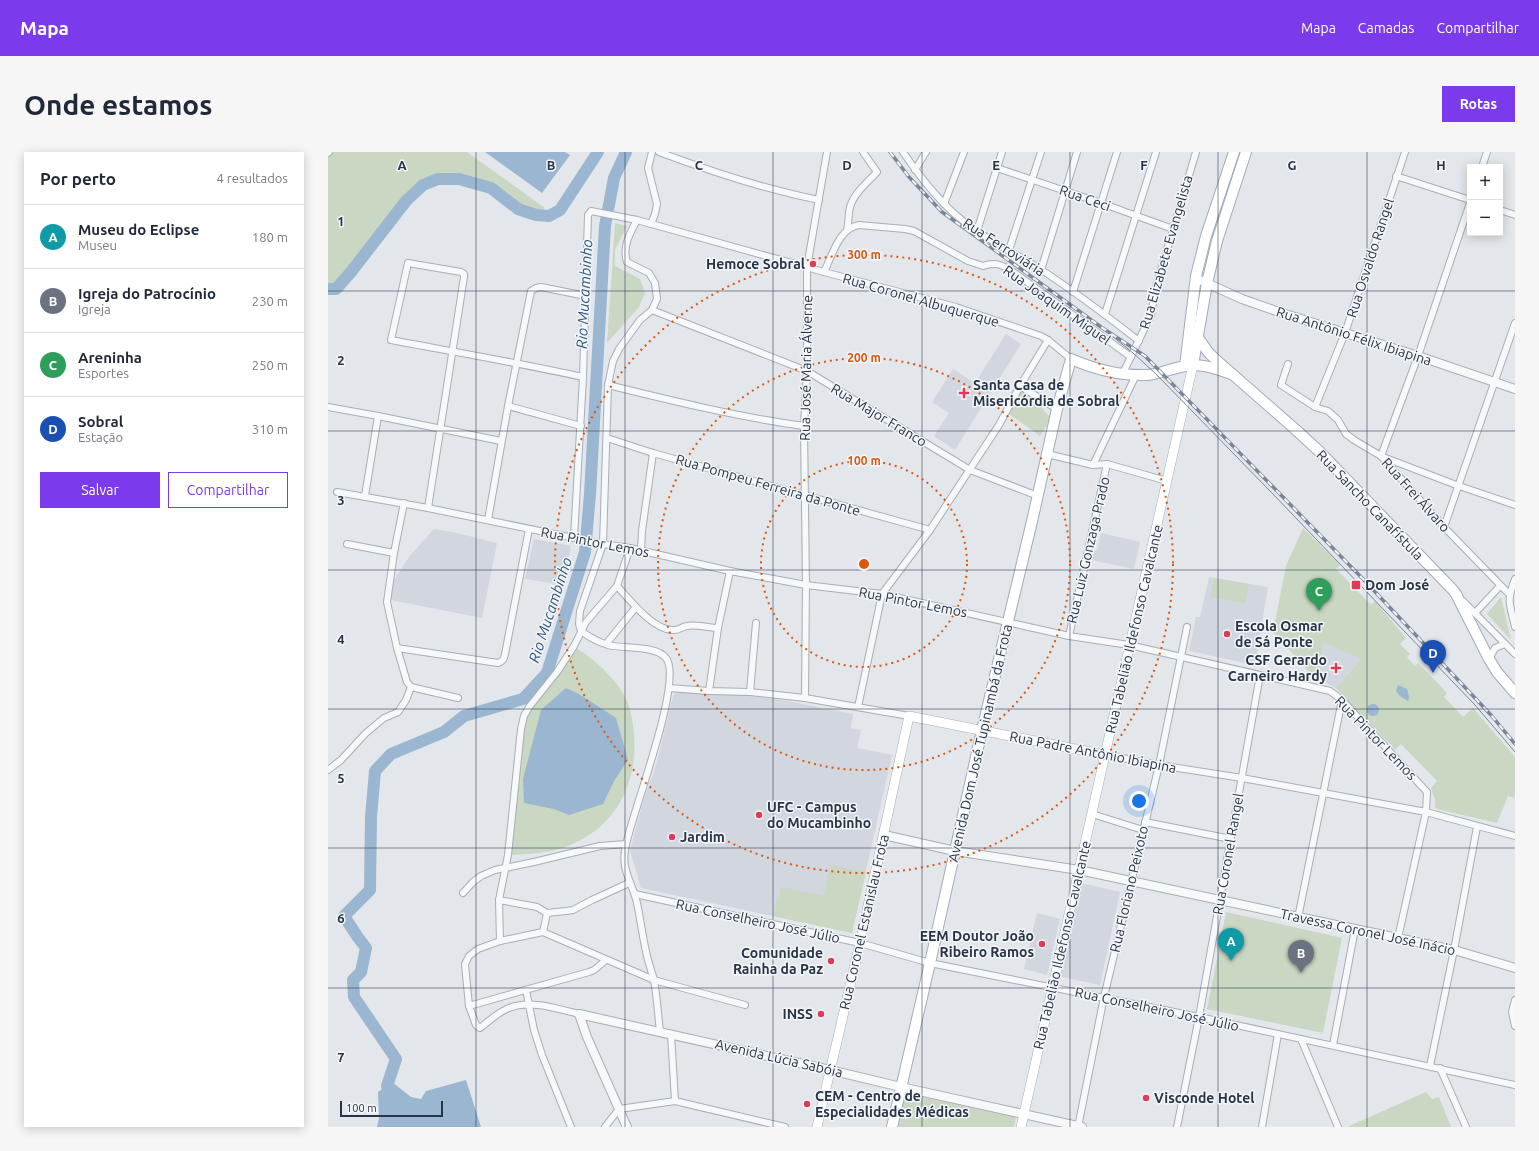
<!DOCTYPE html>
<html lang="pt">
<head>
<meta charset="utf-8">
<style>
  :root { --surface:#fff; --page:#f6f6f7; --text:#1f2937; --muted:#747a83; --line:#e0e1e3; --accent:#7c3aed }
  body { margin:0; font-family:Ubuntu,sans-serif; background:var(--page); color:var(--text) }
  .controls { position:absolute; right:12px; top:12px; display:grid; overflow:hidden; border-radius:0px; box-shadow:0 2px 10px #0003 }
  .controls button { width:36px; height:36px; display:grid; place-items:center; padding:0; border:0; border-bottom:1px solid var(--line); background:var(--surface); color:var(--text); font:20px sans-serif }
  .scale { position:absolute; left:12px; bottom:10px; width:103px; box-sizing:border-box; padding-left:4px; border:2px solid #283447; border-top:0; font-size:11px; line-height:14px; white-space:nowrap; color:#283447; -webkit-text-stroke:3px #f3f6f9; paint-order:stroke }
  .you { position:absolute; left:811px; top:649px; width:14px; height:14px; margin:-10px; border:3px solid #fff; border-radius:50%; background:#1a73e8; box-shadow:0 0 0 6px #1a73e833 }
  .badge { display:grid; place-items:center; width:26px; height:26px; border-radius:50%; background:var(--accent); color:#fff; font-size:13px; font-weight:700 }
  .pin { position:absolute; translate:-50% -33px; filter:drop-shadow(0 1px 2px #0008) }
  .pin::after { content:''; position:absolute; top:21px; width:14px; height:12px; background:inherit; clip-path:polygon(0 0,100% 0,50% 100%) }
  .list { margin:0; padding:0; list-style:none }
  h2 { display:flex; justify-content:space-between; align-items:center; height:52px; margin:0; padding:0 16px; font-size:17px }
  h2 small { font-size:13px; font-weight:400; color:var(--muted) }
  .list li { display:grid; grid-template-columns:26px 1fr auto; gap:12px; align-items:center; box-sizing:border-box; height:64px; padding:0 16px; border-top:1px solid var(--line) }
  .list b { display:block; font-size:15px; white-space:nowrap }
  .list p { margin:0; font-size:13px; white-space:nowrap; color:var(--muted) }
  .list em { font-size:13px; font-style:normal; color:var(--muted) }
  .actions { display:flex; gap:8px; padding:12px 16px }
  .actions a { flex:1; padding:9px 0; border:1px solid var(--accent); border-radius:0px; text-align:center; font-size:14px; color:var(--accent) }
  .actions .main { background:var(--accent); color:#fff }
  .map { position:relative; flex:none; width:1187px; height:975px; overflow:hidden; border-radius:0px }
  header { display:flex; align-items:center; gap:24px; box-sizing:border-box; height:56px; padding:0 20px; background:var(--accent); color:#fff }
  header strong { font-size:19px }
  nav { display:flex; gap:22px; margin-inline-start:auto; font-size:14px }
  .intro { display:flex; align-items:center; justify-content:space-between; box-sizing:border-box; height:96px; padding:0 24px }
  h1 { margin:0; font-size:28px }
  .button { padding:10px 18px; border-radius:0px; background:var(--accent); color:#fff; font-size:14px; font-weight:700 }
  main { display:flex; gap:24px; padding:0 24px }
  aside { flex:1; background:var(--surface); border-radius:0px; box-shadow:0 2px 10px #0003 }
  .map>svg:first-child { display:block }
</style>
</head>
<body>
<header>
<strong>Mapa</strong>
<nav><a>Mapa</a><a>Camadas</a><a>Compartilhar</a></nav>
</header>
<div class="intro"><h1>Onde estamos</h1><a class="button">Rotas</a></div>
<main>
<aside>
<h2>Por perto<small>4 resultados</small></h2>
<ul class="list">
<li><span class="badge" style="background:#0f9aa8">A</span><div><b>Museu do Eclipse</b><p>Museu</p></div><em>180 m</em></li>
<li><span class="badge" style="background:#6b7280">B</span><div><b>Igreja do Patrocínio</b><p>Igreja</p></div><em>230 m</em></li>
<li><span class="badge" style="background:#2e9e5b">C</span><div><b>Areninha</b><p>Esportes</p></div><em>250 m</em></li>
<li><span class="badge" style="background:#1a4fb4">D</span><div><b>Sobral</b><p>Estação</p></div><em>310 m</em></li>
</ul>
<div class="actions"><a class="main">Salvar</a><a>Compartilhar</a></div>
</aside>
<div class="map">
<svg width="1187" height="975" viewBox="0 0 1187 975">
  <rect width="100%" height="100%" fill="#e3e7ec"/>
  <g fill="#d1d6df">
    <path d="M678 182 693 192 627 298 606 284 621 261 604 250 625 217 647 231Z"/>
    <path d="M106 377 125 380 169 391 154 466 63 448 66 428 81 405Z"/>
    <path d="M773 381 812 390 806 417 759 407 761 397 769 399Z"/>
    <path d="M206 387 243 394 236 433 197 427Z"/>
    <path d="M881 425 940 435 927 513 861 499 868 465H872Z"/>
    <path d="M996 490 1035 507 1008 536 986 525Z"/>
    <path d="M353 539 418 543 460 549 525 562 523 576 533 578 529 596 564 603 524 781 313 736 302 699 315 650 329 610 345 544 346 542Z"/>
    <path d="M753 731 792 740 772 833 730 824Z"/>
    <path d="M709 761 732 767 719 823 696 817Z"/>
  </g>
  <g fill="#c9d7c3">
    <path d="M0 0H139L217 56 208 63 190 57 163 36 131 27H110L95 33 78 49 23 120 8 137H0Z"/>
    <path d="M287 71 299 74 287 98V114L312 127 317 141 311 155 279 191Z"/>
    <path d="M693 237 702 243 723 266 712 284 677 259Z"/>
    <path d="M975 376 1012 413 1008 417 1043 453 1047 449 1078 486 1072 492 1082 502 1079 505 1087 514 1090 511 1119 541 1116 545 1135 565 1145 556 1187 605V646L1180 644 1169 671 1109 657 1107 655V648L1103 636 1109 629 1073 592 1067 598 1008 536 1034 507 996 491 986 525 945 480 958 414Z"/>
    <path d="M886 426 921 432 917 451 883 445Z"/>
    <path d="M1173 445 1183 488 1159 462Z"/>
    <path d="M246 494C252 499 259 503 265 508 277 518 290 531 297 545 303 556 305 570 306 583 310 630 288 675 242 693 222 702 201 702 180 703L196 564Z"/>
    <path d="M502 713 538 720 524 781 445 764 449 745H451L453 735 496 744Z"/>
    <path d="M898 760 1014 786 995 881 879 857Z"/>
    <path d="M576 940 688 964 686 975H569Z"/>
    <path d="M1098 940 1104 947 1111 945 1123 975H1019Z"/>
  </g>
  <g fill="#9ab6d0">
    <path d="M157 0H237L242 3 214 41Z"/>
    <path d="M1070 533 1079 537 1081 545 1080 549 1072 544 1068 539Z"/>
    <path d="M238 536 251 542 288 566 300 608 286 629 275 652 241 663 226 657 196 651 195 627 213 558Z"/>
    <circle cx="1045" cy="558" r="6"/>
    <path d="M138 928 153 975H49L51 966 50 940 64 930 83 945 93 947 98 939Z"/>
  </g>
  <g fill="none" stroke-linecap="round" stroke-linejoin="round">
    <g stroke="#9ab6d0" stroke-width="12">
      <path d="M0 137H8L23 120 78 49 95 33 110 27H131L163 36 190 57 208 63 221 64 232 58 270 0"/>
      <path d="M59 934 68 907 26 845 25 828 33 820 38 796 29 784 16 764 42 738 43 665 47 619 63 602 116 580 136 564 195 547 219 521 257 400 262 342 277 74 286 26 298 0"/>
    </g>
    <g stroke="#a7aeb7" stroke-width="8">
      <g id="minor">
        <path d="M331 0C384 20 436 37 491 48"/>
        <path d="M575 0C592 25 611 50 635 69 658 88 687 101 712 117 746 139 779 164 811 189"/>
        <path d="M0 1 1 0"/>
        <path d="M1154 15 1159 0"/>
        <path d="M669 16 773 51 845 77"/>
        <path d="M587 18 598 0"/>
        <path d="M1068 24 1142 48"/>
        <path d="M616 52 636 0"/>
        <path d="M1172 58 1187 63"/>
        <path d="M323 72 327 62 329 52 320 16 324 0"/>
        <path d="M519 78C521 70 520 63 522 55 526 41 539 31 549 20L535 0"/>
        <path d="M649 79 674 0"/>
        <path d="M681 98 713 0"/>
        <path d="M713 118 749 0"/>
        <path d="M496 120C504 104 511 76 531 73L577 77 586 79 640 109 655 114C665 110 672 112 681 117L803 205"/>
        <path d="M745 140 789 0"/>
        <path d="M324 158 479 219 642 318 710 344"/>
        <path d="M777 162 828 0"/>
        <path d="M960 212 953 233 987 255 1000 259 1010 268 1018 282 1026 288 1053 304 1116 375 1181 442"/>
        <path d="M795 221 823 163 828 135 868 0"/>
        <path d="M280 233C345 249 410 265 476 274"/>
        <path d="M692 234 729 257"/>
        <path d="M180 254 253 274"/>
        <path d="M0 255 50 264"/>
        <path d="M987 255 1017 181 1077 0"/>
        <path d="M279 286 325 301 602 378"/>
        <path d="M719 302 765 313 779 312 839 329"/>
        <path d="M1053 304 1090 204 1142 51"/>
        <path d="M1055 305 1131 334 1187 353"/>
        <path d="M765 313 808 223"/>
        <path d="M9 340 100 356 275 392 302 396 402 419 478 433 554 442 741 484 801 493 1002 539 1014 548 1099 640 1098 660 1070 786"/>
        <path d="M37 344 50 264 173 289"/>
        <path d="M76 351 66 401 59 450 69 496 79 530 83 535 130 546"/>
        <path d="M100 356 136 125V122L133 120 80 111 63 188C127 200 191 211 255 225"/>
        <path d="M160 368 180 254 203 139 208 136 213 135 258 144"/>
        <path d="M1116 375 1187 171"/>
        <path d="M246 386 255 225 260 63 263 59 309 68 496 120 628 155 713 184 720 188 743 207"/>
        <path d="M19 392 66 401"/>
        <path d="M313 399 314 379 325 301"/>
        <path d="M1187 427C1178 450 1182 452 1187 475"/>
        <path d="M289 434C302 448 324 477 344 478 350 479 353 475 359 474 368 472 381 476 390 476"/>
        <path d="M1135 449 1187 502"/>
        <path d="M1147 461 1172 434"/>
        <path d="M253 479C261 485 270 490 280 493 295 497 328 493 338 506 356 528 304 661 298 693 292 718 304 729 309 751 313 770 315 789 320 808 322 815 324 821 326 828 329 845 330 863 332 879"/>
        <path d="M253 479 251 472 252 459 275 392 280 233 285 209 291 197 312 168 324 158 329 147 327 131 321 121 299 110C294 95 302 81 309 68"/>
        <path d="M741 484 779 312"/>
        <path d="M278 492 308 455"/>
        <path d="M69 496 170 511C175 509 176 507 177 502L201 377"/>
        <path d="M1161 507 1167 496 1177 492"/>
        <path d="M341 536 381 539 422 540 477 546 581 564"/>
        <path d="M381 539 390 476 402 419"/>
        <path d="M422 540 428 471"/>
        <path d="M477 546 478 433 476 274 479 219V115L499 0"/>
        <path d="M530 555 554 442 602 378 671 273 692 234 720 188"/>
        <path d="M778 603 831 613 914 626 1098 660 1187 684"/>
        <path d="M0 618 13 608 38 581 56 566 70 560 78 548 83 535"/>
        <path d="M764 662 815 678"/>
        <path d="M817 670 903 687"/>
        <path d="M135 741 145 730 153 724 167 718 206 710 272 694 298 692"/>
        <path d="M307 742 532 791 602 811 871 865 1187 933"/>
        <path d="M171 748 209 755 219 761 238 759 245 758 264 748 301 731"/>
        <path d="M970 766 1014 548"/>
        <path d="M215 780 219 761"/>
        <path d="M172 789 171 748 180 703 193 577 196 564 201 555 229 520 246 494 258 470 289 434 302 396"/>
        <path d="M198 838 206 878 214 903 243 975"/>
        <path d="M1187 848 1184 860 1187 874"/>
        <path d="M141 854 137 812 141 804 150 797 172 789 215 780 326 828 417 853"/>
        <path d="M251 862C230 857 202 847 181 856 170 860 161 869 152 876L148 873 141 854 261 820 266 818 278 808"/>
        <path d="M343 882 347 949"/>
        <path d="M973 887 1010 975"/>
        <path d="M1005 893 1027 777"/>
        <path d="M1102 914 1126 798 1149 675"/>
        <path d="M1112 916 1138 975"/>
        <path d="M277 975 291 957 347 949 457 975"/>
        <path d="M750 975 776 845 831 613 859 475"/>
        <path d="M849 975 871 865 932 523"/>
        <path d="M934 975 950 882"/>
      </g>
    </g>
    <g stroke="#a7aeb7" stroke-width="10">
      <g id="tertiary">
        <path d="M868 124 872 128 914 147 951 160 1090 204 1187 237"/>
        <path d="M556 683 627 699 751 718 1126 798 1187 816"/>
        <path d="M299 975 259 885 251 862 502 918 573 935 754 975"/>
      </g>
    </g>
    <g stroke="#a7aeb7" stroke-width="10">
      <g id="secondary">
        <path d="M489 975 532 791 581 564 778 603"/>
        <path d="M693 975 865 213"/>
      </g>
    </g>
    <g stroke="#a1abba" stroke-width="12">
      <g id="primary">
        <path d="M869 184 880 200 887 207 967 277 992 300 1124 437 1128 442 1161 507 1169 520 1187 541"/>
        <path d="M865 213 879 131 889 89 918 0"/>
        <path d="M857 214 868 124 878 84 906 0"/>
        <path d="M564 975 602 811 654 578 705 365 729 257 743 207C766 217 793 224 819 223 832 222 844 216 858 214 874 211 888 217 903 222"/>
      </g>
    </g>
    <use href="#minor" stroke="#f6f8fa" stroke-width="6"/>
    <use href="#tertiary" stroke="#f6f8fa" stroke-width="8"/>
    <use href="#secondary" stroke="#fff" stroke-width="9"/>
    <use href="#primary" stroke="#fff" stroke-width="10"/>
    <path stroke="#7a8698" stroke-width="1" d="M773 175 805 201 827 221 943 340 1147 553 1187 600"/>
    <g stroke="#7a8698" stroke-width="3.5">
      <path id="rail" d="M562 0 581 25 614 60 773 175 817 204 1035 427 1163 563 1187 592"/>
    </g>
    <use href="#rail" stroke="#f3f6f9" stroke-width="2" stroke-dasharray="6" stroke-linecap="butt"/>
  </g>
  <path fill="none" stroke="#283447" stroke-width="1" stroke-opacity="0.55" d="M148 0V975M297 0V975M445 0V975M594 0V975M742 0V975M890 0V975M1039 0V975M0 139H1187M0 279H1187M0 418H1187M0 557H1187M0 696H1187M0 836H1187"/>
  <g fill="none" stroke="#de570f" stroke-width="2" stroke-dasharray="2 4">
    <circle cx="536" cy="412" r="103"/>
    <circle cx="536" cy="412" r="206"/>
    <circle cx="536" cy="412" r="309"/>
  </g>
  <g fill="#de3b59" stroke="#f3f6f9" stroke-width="1.5">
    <circle cx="485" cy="112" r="4"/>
    <path d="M634 235h4v4h4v4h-4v4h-4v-4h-4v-4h4z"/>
    <rect x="1023" y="428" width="10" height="10" rx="2"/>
    <circle cx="899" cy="482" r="4"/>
    <path d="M1006 510h4v4h4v4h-4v4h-4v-4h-4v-4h4z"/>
    <circle cx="431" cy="663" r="4"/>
    <circle cx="344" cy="685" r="4"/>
    <circle cx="714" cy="792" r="4"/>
    <circle cx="503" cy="809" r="4"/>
    <circle cx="493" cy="862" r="4"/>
    <circle cx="818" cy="946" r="4"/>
    <circle cx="479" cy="952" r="4"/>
  </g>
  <g text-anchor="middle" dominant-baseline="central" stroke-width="3" stroke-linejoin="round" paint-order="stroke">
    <g font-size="14" fill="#283447" stroke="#f3f6f9">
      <text transform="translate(757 46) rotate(19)">Rua Ceci</text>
      <text transform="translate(676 95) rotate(33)">Rua Ferroviária</text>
      <text transform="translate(838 100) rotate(-74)">Rua Elizabete Evangelista</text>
      <text transform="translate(1042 106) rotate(-72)">Rua Osvaldo Rangel</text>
      <text transform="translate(593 148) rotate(16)">Rua Coronel Albuquerque</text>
      <text transform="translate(729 153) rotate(35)">Rua Joaquim Miguel</text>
      <text transform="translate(1026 184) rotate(18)">Rua Antônio Félix Ibiapina</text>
      <text transform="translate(478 216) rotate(-89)">Rua José Maria Álverne</text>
      <text transform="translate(551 263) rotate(31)">Rua Major Franco</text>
      <text transform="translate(440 333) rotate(16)">Rua Pompeu Ferreira da Ponte</text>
      <text transform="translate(1088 343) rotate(48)">Rua Frei Álvaro</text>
      <text transform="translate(1042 353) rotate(46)">Rua Sancho Canafístula</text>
      <text transform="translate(267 390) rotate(11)">Rua Pintor Lemos</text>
      <text transform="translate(760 398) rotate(-77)">Rua Luiz Gonzaga Prado</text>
      <text transform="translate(585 450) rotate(11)">Rua Pintor Lemos</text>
      <text transform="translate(806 477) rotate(-77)">Rua Tabelião Ildefonso Cavalcante</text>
      <text transform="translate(1048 586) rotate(46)">Rua Pintor Lemos</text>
      <text transform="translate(652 591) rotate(-77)">Avenida Dom José Tupinambá da Frota</text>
      <text transform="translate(765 600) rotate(11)">Rua Padre Antônio Ibiapina</text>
      <text transform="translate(900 702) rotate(-80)">Rua Coronel Rangel</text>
      <text transform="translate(801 737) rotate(-77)">Rua Floriano Peixoto</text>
      <text transform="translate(430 769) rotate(12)">Rua Conselheiro José Júlio</text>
      <text transform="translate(536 770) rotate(-77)">Rua Coronel Estanislau Frota</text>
      <text transform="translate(1040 780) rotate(12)">Travessa Coronel José Inácio</text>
      <text transform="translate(734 793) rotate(-77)">Rua Tabelião Ildefonso Cavalcante</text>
      <text transform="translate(829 857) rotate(12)">Rua Conselheiro José Júlio</text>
      <text transform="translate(451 906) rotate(13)">Avenida Lúcia Sabóia</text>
    </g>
    <g font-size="14" font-weight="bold" fill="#283447" stroke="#f3f6f9" text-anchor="start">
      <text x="477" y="112" text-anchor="end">Hemoce Sobral</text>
      <text x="645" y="233">Santa Casa de<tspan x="645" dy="16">Misericórdia de Sobral</tspan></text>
      <text x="1037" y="433">Dom José</text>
      <text x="907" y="474">Escola Osmar<tspan x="907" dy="16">de Sá Ponte</tspan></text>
      <text x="999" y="508" text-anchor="end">CSF Gerardo<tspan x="999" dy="16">Carneiro Hardy</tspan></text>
      <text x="439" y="655">UFC - Campus<tspan x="439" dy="16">do Mucambinho</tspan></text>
      <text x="352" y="685">Jardim</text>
      <text x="706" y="784" text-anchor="end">EEM Doutor João<tspan x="706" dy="16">Ribeiro Ramos</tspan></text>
      <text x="495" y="801" text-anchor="end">Comunidade<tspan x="495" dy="16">Rainha da Paz</tspan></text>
      <text x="485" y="862" text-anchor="end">INSS</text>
      <text x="487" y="944">CEM - Centro de<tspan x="487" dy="16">Especialidades Médicas</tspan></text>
      <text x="826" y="946">Visconde Hotel</text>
    </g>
    <g font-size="15" font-style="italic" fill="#2d5580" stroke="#f3f6f9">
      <text transform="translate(256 142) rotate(-87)">Rio Mucambinho</text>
      <text transform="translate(222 458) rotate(-72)">Rio Mucambinho</text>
    </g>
  </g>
  <g font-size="13" text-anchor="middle" font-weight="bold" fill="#283447" stroke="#f3f6f9" stroke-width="3" stroke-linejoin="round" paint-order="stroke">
    <text x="74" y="18">A</text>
    <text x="223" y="18">B</text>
    <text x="371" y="18">C</text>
    <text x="519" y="18">D</text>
    <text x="668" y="18">E</text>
    <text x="816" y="18">F</text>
    <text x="964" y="18">G</text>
    <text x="1113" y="18">H</text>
    <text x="13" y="74">1</text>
    <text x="13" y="213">2</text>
    <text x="13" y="353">3</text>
    <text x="13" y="492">4</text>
    <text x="13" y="631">5</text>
    <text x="13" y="771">6</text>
    <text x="13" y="910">7</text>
  </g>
  <circle cx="536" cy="412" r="6" fill="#de570f" stroke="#f3f6f9" stroke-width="2"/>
  <g font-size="12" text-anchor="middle" font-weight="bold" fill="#de570f" stroke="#f3f6f9" stroke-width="3" stroke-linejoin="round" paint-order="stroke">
    <text x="536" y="107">300 m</text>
    <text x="536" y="210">200 m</text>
    <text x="536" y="313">100 m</text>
  </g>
</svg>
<div class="controls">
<button>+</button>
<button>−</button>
</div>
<div class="scale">100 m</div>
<div class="you"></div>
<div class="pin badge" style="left:903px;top:809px;background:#0f9aa8">A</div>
<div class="pin badge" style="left:973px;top:821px;background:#6b7280">B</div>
<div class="pin badge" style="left:991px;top:459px;background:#2e9e5b">C</div>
<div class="pin badge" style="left:1105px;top:521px;background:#1a4fb4">D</div>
</div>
</main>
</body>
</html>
